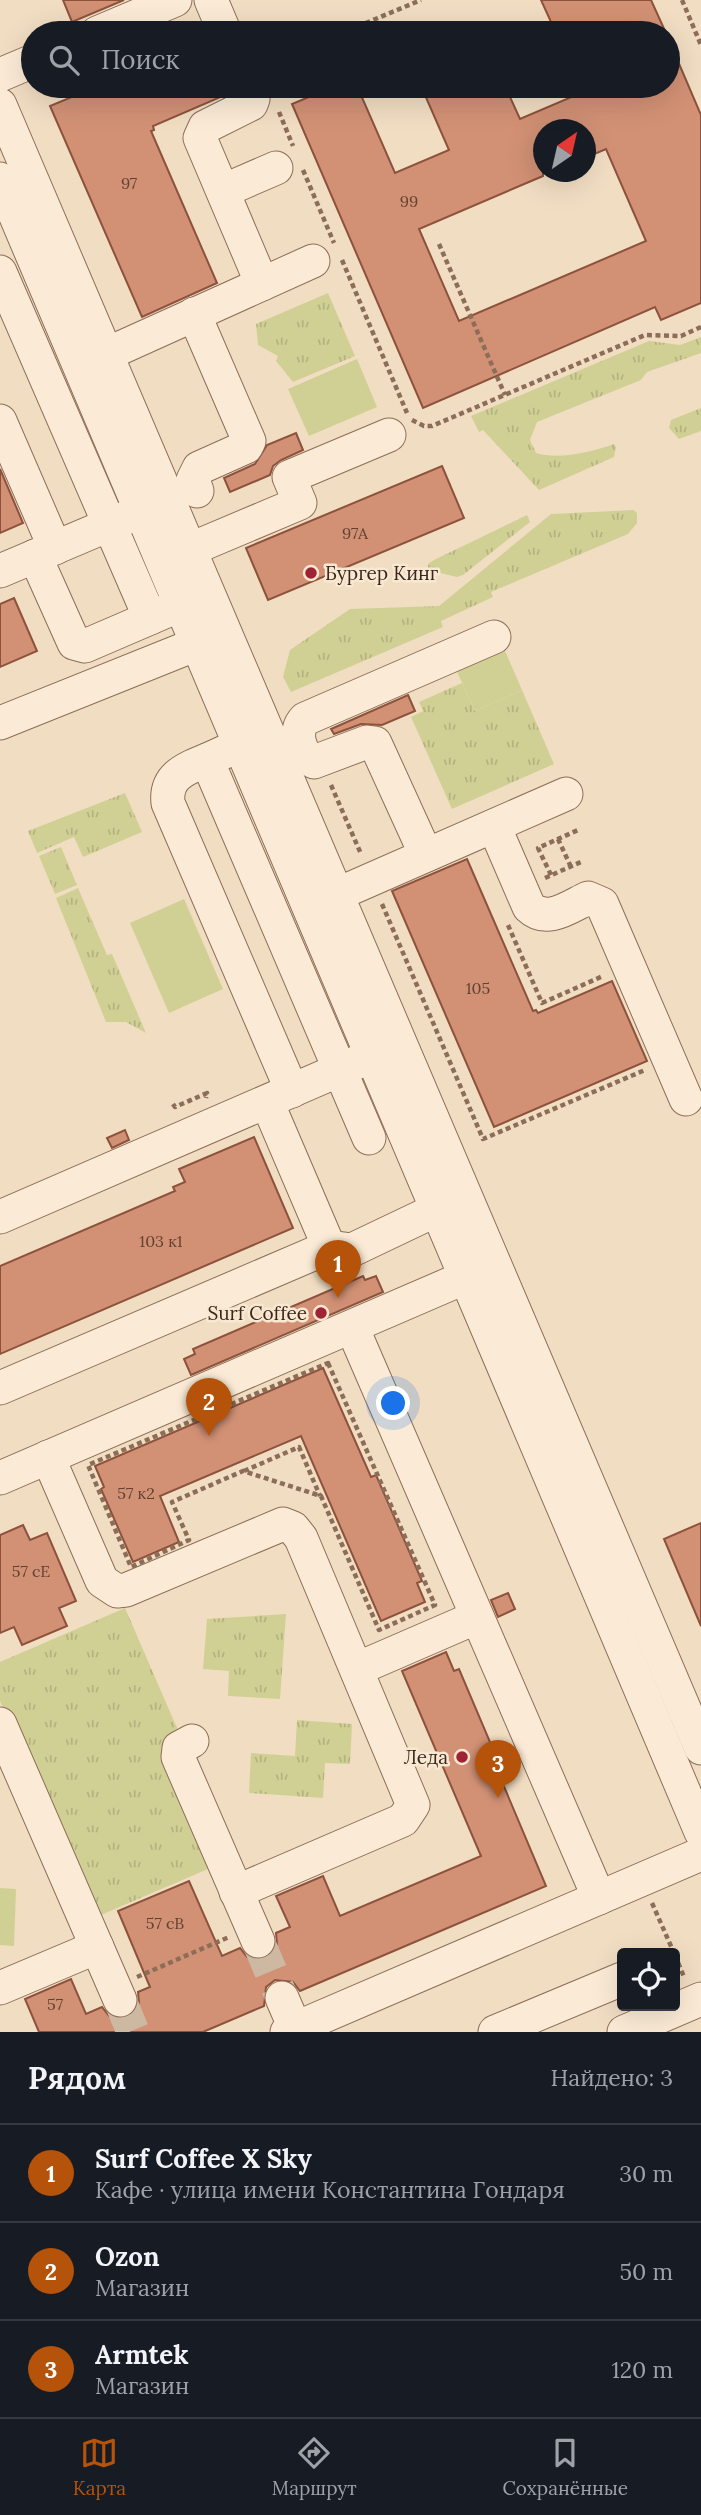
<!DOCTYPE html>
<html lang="ru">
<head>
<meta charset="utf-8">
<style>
  :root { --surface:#171b24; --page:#20242c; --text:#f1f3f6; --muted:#9ea1a6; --line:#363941; --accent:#b45309 }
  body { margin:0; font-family:Lora,serif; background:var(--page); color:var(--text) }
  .controls { position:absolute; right:21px; bottom:21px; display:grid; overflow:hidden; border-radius:7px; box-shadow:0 7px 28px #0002 }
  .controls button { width:63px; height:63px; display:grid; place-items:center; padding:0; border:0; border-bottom:2px solid var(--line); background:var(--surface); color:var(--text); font:35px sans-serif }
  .compass { position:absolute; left:533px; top:119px; width:63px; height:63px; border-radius:50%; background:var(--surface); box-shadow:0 7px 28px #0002; rotate:34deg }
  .you { position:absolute; left:394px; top:1404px; width:24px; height:24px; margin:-18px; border:5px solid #fff; border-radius:50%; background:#1a73e8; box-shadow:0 0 0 10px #1a73e833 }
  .badge { display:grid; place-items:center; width:46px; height:46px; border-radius:50%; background:var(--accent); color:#fff; font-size:23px; font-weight:700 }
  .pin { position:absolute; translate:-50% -58px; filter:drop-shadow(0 2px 4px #0008) }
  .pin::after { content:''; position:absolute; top:37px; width:24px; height:21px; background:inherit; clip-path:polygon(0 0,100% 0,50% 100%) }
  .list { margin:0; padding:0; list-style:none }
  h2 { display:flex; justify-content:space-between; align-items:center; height:91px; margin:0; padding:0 28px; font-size:30px }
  h2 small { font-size:23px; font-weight:400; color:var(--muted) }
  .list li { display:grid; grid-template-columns:46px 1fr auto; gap:21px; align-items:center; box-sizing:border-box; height:98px; padding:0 28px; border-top:2px solid var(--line) }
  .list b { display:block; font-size:26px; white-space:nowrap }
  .list p { margin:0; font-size:23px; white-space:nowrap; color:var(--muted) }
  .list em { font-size:23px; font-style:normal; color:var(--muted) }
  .icon { flex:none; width:38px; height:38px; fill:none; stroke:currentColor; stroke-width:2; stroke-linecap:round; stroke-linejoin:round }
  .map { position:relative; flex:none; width:701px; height:2032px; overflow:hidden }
  .search { position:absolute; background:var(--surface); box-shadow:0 7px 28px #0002; left:21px; right:21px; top:21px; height:77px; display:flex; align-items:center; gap:18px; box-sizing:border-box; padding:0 24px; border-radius:38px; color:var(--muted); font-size:26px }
  .sheet { height:385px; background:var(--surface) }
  nav { display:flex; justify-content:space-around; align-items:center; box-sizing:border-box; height:98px; border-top:2px solid var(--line); background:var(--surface); font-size:19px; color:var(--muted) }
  nav a { display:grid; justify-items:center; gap:4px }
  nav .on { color:var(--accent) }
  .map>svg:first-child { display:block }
</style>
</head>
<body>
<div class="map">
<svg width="701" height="2032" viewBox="0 0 701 2032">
  <defs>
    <pattern id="grass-tufts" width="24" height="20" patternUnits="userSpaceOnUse" patternTransform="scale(1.75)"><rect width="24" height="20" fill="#d0d095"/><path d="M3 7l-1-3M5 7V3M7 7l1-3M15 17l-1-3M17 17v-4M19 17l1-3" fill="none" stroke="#b4b380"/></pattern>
  </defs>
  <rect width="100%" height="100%" fill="#f1ddc2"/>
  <g fill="url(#grass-tufts)">
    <path d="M328 293 355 356 293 382 276 361 278 356 258 345 256 324Z"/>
    <path d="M701 337V353L647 372 641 380 537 422 530 440 536 453C558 460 592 452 614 444L616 447 614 457 539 490 483 430 479 432 471 416 649 341 680 345Z"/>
    <path d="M701 408V431L679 439 669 428 671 420Z"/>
    <path d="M634 510 637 513V523L628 534 491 592 493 597 441 621 443 627 291 692 283 677 290 650 350 609 439 606 551 514Z"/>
    <path d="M527 515 530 522 463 575 457 577 428 570V564L434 560Z"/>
    <path d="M462 683 475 711 522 690 554 764 452 809 411 717 423 711 419 702Z"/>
    <path d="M125 793 142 832 83 857 74 837 37 853 28 831Z"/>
    <path d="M61 847 77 885 55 894 39 856Z"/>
    <path d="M78 888 107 955 112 954 146 1033 126 1022H106L56 898Z"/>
    <path d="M125 1608 180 1735 162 1743 215 1866 94 1918 0 1701V1662Z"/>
    <path d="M286 1614 280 1699 228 1696 229 1671 203 1669 207 1619Z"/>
    <path d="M297 1720 352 1724 350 1764 325 1763 323 1798 249 1793 251 1753 295 1756Z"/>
  </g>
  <g fill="#d0d095">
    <path d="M357 359 377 407 309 436 288 389Z"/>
    <path d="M502 644 522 690 475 711 454 665Z"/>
    <path d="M184 899 223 989 169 1013 130 923Z"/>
    <path d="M0 1888 16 1889 14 1946 0 1945Z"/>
  </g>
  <g fill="#d29175" stroke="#8d523c" stroke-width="2" fill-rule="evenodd">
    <path d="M63 0H124L72 22Z"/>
    <path d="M541 0H651L666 33H556Z"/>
    <path d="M668 38 701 115V303L661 320 655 307 423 408 292 104 335 86H357L395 173 449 150 421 86H505L520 119 581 93 578 86H668ZM543 130H585V158L606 149 646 241 459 321 419 229 543 176Z"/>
    <path d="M98 86H229L230 93 153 126 154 130 151 131 217 283 142 317 50 106Z"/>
    <path d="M296 433 303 450 281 460 273 466 270 475 230 492 224 478 255 464 267 445Z"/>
    <path d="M442 466 464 518 268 600 246 548Z"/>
    <path d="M0 469 23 523 0 533Z"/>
    <path d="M14 598 37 651 0 667V604Z"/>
    <path d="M408 695 415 711 382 725 361 724 334 734 331 729Z"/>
    <path d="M467 859 533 1011 536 1010 538 1013 612 981 647 1061 494 1127 392 891Z"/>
    <path d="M125 1130 129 1140 112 1148 107 1138Z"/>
    <path d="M254 1137 293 1228 0 1354V1266L175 1191 173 1187 185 1182 179 1169Z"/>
    <path d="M363 1276 365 1280 376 1276 383 1292 191 1375 184 1359 195 1354 193 1349Z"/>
    <path d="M323 1368 371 1477 376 1475 422 1581 417 1583 425 1602 381 1621 301 1436 160 1496 179 1542 133 1562 101 1489 104 1487 95 1466Z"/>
    <path d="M701 1523V1626L664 1539Z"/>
    <path d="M23 1525 30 1540 47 1533 76 1601 59 1608 67 1626 22 1645 14 1627 0 1633V1535Z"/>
    <path d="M508 1593 515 1609 498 1617 491 1600Z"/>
    <path d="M446 1652 454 1671 459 1669 504 1775 500 1777 546 1886 300 1991 293 1982 275 1980 266 1987 264 2006 203 2032H39L25 1999 71 1979 86 2014 102 2007 109 2016 119 2019 135 2012 139 2003 138 1992 150 1987 118 1911 189 1881 222 1956 240 1948 247 1957 256 1960 273 1953 277 1944 276 1933 290 1927 276 1896 323 1876 340 1916 481 1856 402 1671Z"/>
  </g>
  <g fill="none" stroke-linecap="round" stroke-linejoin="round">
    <g stroke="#cdb9a1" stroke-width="33" stroke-dasharray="33 17" stroke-linecap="butt">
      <path d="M258 1941 282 1998"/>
      <path d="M120 2000 133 2032"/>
    </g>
    <g stroke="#8c6d58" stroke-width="35">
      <g id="minor">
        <path d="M211 0 225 33"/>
        <path d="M97 33 175 0"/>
        <path d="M0 75 33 61"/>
        <path d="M248 86 253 99 251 104 205 127 200 138 262 284"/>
        <path d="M0 105 701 1748"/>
        <path d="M0 179 701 1832"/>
        <path d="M223 191 276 168"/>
        <path d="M0 272 150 618"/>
        <path d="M194 314 249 441 246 447 199 468 193 480 197 491"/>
        <path d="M107 354 313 261"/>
        <path d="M0 421 55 548"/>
        <path d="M191 549 300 503 289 477 389 435"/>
        <path d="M35 556 74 643 85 646 171 609"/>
        <path d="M0 571 130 516"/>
        <path d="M0 723 197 644"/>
        <path d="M240 745 207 760 369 1138"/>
        <path d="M207 760C185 769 165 776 168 803L292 1091"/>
        <path d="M494 826 529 907C547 924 569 907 588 898L602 904 686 1099"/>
        <path d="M426 855 375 743 367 742 314 762C299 754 293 731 305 719L494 637"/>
        <path d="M338 894 566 794"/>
        <path d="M267 1102 329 1247"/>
        <path d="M0 1217 360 1061"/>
        <path d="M352 1327 599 1898"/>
        <path d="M0 1388 329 1247 352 1250 457 1200"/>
        <path d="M48 1457 102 1581 117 1591 126 1590 283 1524 293 1528 301 1538 413 1805 403 1820 236 1892"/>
        <path d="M0 1478 466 1277"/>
        <path d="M357 1669 477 1617"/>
        <path d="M0 1724 120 2000"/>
        <path d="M192 1741 179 1748 178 1757 258 1941"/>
        <path d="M0 1988 97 1947"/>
        <path d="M282 1998 295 2028"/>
        <path d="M287 2032 701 1854"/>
        <path d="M495 2032 622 1979"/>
        <path d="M624 2032 701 1999"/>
      </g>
    </g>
    <g stroke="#8c6d58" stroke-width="4.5" stroke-dasharray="5 3.5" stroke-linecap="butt">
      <path d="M682 0 701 45"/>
      <path d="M342 33 421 0"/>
      <path d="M279 112 293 146"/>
      <path d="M303 170 334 243"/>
      <path d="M439 244 505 395"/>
      <path d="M342 260 407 413"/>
      <path d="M412 420 424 426H432L645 335 681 336 701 327"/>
      <path d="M331 785 361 854"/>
      <path d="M558 839 571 867"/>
      <path d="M551 875 538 848 578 830"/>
      <path d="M545 878 583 861"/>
      <path d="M382 904 483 1139 645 1070"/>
      <path d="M508 925 542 1003 603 976"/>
      <path d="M173 1104 175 1107 207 1093 206 1098"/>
      <path d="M328 1363 435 1605 379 1630 321 1496 243 1471 172 1502 189 1540 131 1567 88 1465Z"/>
      <path d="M244 1471 299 1447 320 1496"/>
      <path d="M652 1903 674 1953"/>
      <path d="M675 1955 684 1977"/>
      <path d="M137 1977 229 1937"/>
    </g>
    <use href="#minor" stroke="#fbebd6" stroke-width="33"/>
  </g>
  <g fill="#9f2433" stroke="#f8e8d2" stroke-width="2.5">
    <circle cx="311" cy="573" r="7"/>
    <circle cx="321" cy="1313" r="7"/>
    <circle cx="462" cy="1757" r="7"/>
  </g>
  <g text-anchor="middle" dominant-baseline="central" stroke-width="5" stroke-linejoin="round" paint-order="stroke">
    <g font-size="16" fill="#614233">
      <text x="129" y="183">97</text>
      <text x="409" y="201">99</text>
      <text x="355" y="533">97А</text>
      <text x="478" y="988">105</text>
      <text x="161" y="1241">103 к1</text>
      <text x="136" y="1493">57 к2</text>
      <text x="31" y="1571">57 сЕ</text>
      <text x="165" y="1923">57 сВ</text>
      <text x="55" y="2004">57</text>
    </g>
    <g font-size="19" fill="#3b281d" stroke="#f8e8d2" text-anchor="end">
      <text x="325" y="573" text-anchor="start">Бургер Кинг</text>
      <text x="307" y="1313">Surf Coffee</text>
      <text x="448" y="1757">Леда</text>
    </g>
  </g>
</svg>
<div class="controls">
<button><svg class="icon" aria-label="locate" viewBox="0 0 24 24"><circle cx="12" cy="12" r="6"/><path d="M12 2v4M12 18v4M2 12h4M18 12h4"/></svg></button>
</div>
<svg class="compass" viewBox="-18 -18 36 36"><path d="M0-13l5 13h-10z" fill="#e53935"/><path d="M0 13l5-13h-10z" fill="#9ea1a6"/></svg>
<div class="you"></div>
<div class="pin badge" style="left:338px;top:1298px">1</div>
<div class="pin badge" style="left:209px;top:1436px">2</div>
<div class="pin badge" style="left:498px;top:1798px">3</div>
<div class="search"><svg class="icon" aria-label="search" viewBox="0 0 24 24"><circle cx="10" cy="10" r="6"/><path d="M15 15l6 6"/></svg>Поиск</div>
</div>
<section class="sheet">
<h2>Рядом<small>Найдено: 3</small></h2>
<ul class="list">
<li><span class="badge">1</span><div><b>Surf Coffee X Sky</b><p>Кафе · улица имени Константина Гондаря</p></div><em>30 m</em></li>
<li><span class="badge">2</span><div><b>Ozon</b><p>Магазин</p></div><em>50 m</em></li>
<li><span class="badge">3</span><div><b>Armtek</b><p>Магазин</p></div><em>120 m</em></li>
</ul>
</section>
<nav>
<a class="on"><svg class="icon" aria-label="map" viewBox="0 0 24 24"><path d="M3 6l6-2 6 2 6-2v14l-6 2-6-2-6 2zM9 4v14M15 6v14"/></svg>Карта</a>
<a><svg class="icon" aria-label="directions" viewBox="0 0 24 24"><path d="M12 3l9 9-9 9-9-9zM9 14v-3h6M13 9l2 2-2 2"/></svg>Маршрут</a>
<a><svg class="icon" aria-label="saved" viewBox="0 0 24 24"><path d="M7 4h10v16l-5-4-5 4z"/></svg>Сохранённые</a>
</nav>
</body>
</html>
